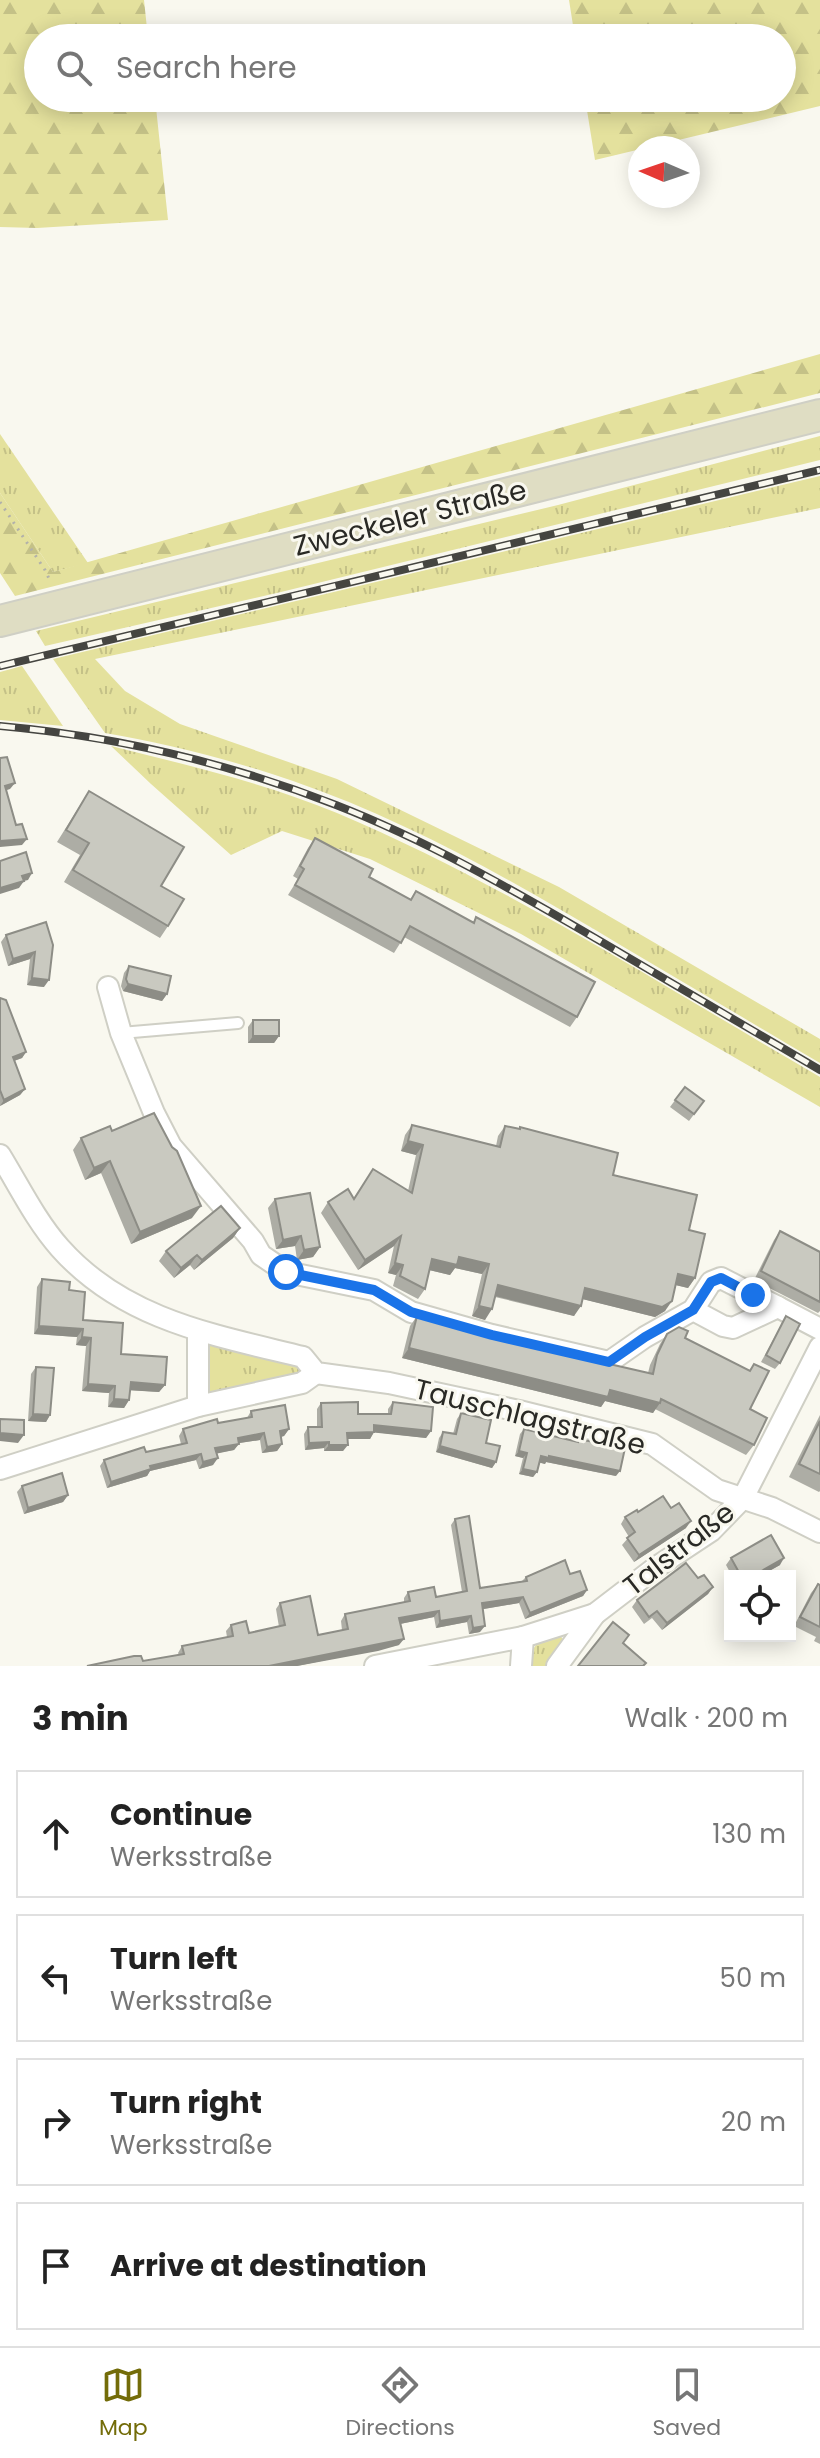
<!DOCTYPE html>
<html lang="en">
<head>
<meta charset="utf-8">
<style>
  :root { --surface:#fff; --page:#f2f2f2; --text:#222; --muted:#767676; --line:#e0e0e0; --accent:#736c09 }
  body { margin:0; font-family:Poppins,sans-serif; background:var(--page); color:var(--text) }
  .controls { position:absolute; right:24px; bottom:24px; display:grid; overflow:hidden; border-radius:0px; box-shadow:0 4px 20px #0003 }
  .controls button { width:72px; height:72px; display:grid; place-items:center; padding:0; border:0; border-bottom:2px solid var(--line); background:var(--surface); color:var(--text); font:40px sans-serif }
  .compass { position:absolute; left:628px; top:136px; width:72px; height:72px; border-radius:50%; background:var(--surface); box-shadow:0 4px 20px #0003; rotate:272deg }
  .stop { position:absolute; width:24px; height:24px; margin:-18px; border:6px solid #1a73e8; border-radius:50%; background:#fff }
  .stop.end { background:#1a73e8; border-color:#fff; box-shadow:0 2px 8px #0008 }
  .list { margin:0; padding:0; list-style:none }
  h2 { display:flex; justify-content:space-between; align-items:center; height:104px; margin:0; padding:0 32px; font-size:34px }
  h2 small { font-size:26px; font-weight:400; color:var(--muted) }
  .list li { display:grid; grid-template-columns:52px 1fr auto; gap:24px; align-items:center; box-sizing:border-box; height:128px; margin:0 16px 16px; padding:0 16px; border:2px solid var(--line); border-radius:0px }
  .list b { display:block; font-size:30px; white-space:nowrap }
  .list p { margin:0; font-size:26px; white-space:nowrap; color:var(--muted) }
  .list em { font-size:26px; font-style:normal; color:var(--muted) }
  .icon { flex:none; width:44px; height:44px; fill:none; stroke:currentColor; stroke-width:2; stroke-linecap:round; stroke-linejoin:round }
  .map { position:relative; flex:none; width:820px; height:1666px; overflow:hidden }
  .search { position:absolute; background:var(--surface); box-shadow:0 4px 20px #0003; left:24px; right:24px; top:24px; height:88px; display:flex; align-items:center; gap:20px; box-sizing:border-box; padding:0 28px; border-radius:44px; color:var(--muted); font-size:30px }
  .sheet { height:680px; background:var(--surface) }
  nav { display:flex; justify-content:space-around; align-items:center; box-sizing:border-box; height:112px; border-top:2px solid var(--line); background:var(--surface); font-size:22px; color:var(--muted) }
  nav a { display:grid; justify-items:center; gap:4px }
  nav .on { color:var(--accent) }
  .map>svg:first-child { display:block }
</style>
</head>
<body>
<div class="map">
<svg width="820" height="1666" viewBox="0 0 820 1666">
  <defs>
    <pattern id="grass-tufts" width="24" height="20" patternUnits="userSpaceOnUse" patternTransform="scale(2)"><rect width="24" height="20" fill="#e4e19d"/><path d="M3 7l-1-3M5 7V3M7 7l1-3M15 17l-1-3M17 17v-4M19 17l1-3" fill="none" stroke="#c4c187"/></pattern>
    <pattern id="forest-firs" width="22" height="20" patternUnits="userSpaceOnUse" patternTransform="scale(2)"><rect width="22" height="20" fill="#e4e19d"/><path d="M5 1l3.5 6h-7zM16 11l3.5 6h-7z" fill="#c4c187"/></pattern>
  </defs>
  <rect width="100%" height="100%" fill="#f9f8ef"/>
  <g fill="url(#grass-tufts)">
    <path d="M0 434 88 563 53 572 0 493Z"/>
    <path d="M820 436V460L281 592 45 646 36 631 558 505Z"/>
    <path d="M820 476V508L95 659 125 691 180 724 337 779 559 887 820 1039V1063C754 1024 688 985 622 946 517 883 409 821 293 781 232 760 168 744 105 733L53 659Z"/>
    <path d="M22 666 63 726 0 720V672Z"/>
    <path d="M111 746C187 765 265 783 337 813 505 884 663 986 820 1077V1107L521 934 370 859 282 831 231 855 151 784Z"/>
    <path d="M210 1344 296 1364 300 1373 298 1377 210 1394 206 1391 208 1345Z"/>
    <path d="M560 1635 564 1641 547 1666H529C533 1642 537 1641 560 1635Z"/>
  </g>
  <g fill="url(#forest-firs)">
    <path d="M0 0H144L148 38H38V98H155L168 220 37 228 0 227Z"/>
    <path d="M569 0H820V106L595 160 585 98H782V38H575Z"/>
    <path d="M820 354V393L15 596 0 573V493L53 572Z"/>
  </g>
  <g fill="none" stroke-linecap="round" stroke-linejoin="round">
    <g stroke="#cfcfc5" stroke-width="14">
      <path id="lane" d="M121 1033 238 1023"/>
    </g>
    <g stroke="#cfcfc5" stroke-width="24">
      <g id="street">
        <path d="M108 987 121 1033 154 1113 171 1146 253 1241 261 1255 286 1272 374 1290 411 1312 492 1335 609 1362 645 1337 693 1310 711 1282 721 1278 778 1307 733 1328 723 1326 693 1310"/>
        <path d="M0 1155C19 1186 36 1221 60 1248 124 1320 214 1335 303 1357L316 1373 389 1383 519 1411 652 1444 717 1490 772 1508 820 1532"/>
        <path d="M778 1307 820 1329"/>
        <path d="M198 1406V1331"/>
        <path d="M0 1469 198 1406 302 1383 316 1373"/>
        <path d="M375 1666 523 1637"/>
        <path d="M521 1666 523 1637 595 1614"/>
        <path d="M557 1666 595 1614 655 1568 711 1531 743 1498 820 1347"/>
      </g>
    </g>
    <g stroke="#cfcfc5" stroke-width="34">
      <path id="secondary" d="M0 621 820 415"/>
    </g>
    <path stroke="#b2b1aa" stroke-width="3" stroke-dasharray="2 6" stroke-linecap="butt" d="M0 502 45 570 51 583"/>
    <use href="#lane" stroke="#fff" stroke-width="10"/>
    <use href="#street" stroke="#fff" stroke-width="20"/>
    <use href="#secondary" stroke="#dfddc3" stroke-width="30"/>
    <g stroke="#454541" stroke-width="8">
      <g id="rail">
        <path d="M0 666 820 470"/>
        <path d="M0 726C114 736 229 763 336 805 426 840 511 889 595 938 670 982 745 1026 820 1070"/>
      </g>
    </g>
    <use href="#rail" stroke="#f9f8ef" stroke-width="5" stroke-dasharray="15" stroke-linecap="butt"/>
  </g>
  <g fill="#adada5">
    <path d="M89 791 161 886 168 926 160 938 64 882 80 855 57 842Z"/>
    <path d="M315 838 369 877 410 900 416 891 473 922 476 917 577 1017 570 1027 404 937 394 953 288 895 298 879 293 876 308 848Z"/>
    <path d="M46 922 44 987 27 985 30 959 8 966 1 942 6 935Z"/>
    <path d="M129 966 167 994 162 1001 123 991 121 986 124 973Z"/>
    <path d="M0 998 26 1052 22 1058 14 1061 25 1089 20 1095 0 1106Z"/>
    <path d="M253 1020 279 1036 274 1043H248V1027Z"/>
    <path d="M685 1087 704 1101 689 1121 670 1107Z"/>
    <path d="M412 1125 496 1146 498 1136 505 1126 519 1129 520 1127 613 1175 689 1230 695 1278 688 1288 676 1285 665 1311 655 1317 583 1299 574 1316 495 1297 485 1320 472 1316 482 1274 455 1268 450 1275 429 1270 425 1289 418 1299 393 1286 396 1275 388 1273 394 1246 358 1270 321 1213 328 1202 354 1198 373 1169 408 1191 416 1155 401 1151 405 1135Z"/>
    <path d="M112 1131 192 1218 131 1244 101 1173 85 1180 73 1150 81 1138Z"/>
    <path d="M275 1199 320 1247 313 1257 297 1260 295 1246 276 1249 268 1208Z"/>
    <path d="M240 1228 233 1238 194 1270 190 1265 174 1278 159 1261 166 1251Z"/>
    <path d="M780 1231 820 1252V1311L818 1313 754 1280 774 1240Z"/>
    <path d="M42 1279 69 1290 83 1320 121 1354 165 1385 159 1392 130 1390 129 1400 124 1408 108 1407 109 1393 82 1391 86 1346 76 1345 77 1337 34 1334 37 1287Z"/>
    <path d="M417 1316 496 1338 648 1373 650 1365 660 1344 667 1334 685 1338 749 1371 754 1364 750 1409 754 1445 746 1455 655 1409 653 1413 605 1401 601 1407 402 1358 410 1326Z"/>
    <path d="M786 1316 780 1363 775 1369 761 1362Z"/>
    <path d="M36 1367 50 1415 46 1422 28 1421 31 1374Z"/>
    <path d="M393 1402 431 1431 426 1438 374 1432 370 1439H348L343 1451H324V1448L305 1450 304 1434 308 1427H317V1409L321 1403 358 1414H388V1409Z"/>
    <path d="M251 1411 289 1429 284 1436 281 1437 282 1444 277 1451 262 1453 260 1440 239 1443 234 1450 217 1453 213 1465 199 1469 196 1460 150 1471 147 1476 107 1488 100 1466 104 1460 146 1452 181 1444 179 1436 183 1429 247 1418Z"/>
    <path d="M461 1413 486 1443 496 1462 492 1468 436 1452 439 1438 443 1432 453 1434 457 1419Z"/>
    <path d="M820 1415V1491L819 1492 789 1477Z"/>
    <path d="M524 1429 576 1441 578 1439 616 1476 546 1462 545 1464 539 1462 537 1472 533 1477 519 1474 523 1458 515 1456 520 1434Z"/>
    <path d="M22 1486 68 1495 63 1502 24 1514 17 1492Z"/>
    <path d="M671 1508 686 1528 634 1562 622 1545 629 1537 621 1524 625 1517 638 1512Z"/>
    <path d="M455 1519 480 1588 522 1581 526 1577 570 1574 587 1590 583 1596 525 1619 519 1603 483 1609 480 1632 469 1634 467 1622 436 1628 434 1617 400 1624 399 1645 297 1666H87L143 1661 179 1655 178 1653 182 1646 227 1637 226 1631 231 1625 249 1633 279 1627 276 1609 280 1603 318 1635 342 1630 341 1621 345 1614 404 1602V1598L408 1592 436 1597 462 1592 451 1525Z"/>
    <path d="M731 1558 780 1565 760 1576H732L726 1565Z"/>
    <path d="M698 1578 713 1587 708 1594 662 1630 652 1618 644 1624 632 1607 637 1600Z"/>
    <path d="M818 1584 820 1585V1644L814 1641 816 1637 794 1626 811 1593Z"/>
  </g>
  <g fill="#8d8d86">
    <path d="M15 783 10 789 1 792 5 786Z"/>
    <path d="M27 839 22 845 0 847V841Z"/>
    <path d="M32 873 28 880 24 881 19 888 0 894V888L22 876Z"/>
    <path d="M35 952 30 959 8 966 13 959Z"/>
    <path d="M32 978 49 980 44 987 27 985Z"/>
    <path d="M128 984 167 994 162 1001 123 991Z"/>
    <path d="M253 1036H279L274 1043H248Z"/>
    <path d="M26 1052 22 1058 8 1063 13 1057Z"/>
    <path d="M25 1089 20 1095 0 1106 4 1100Z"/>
    <path d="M408 1141 423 1145 416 1155 401 1151Z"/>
    <path d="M110 1161 101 1173 85 1180 94 1168Z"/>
    <path d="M201 1206 192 1218 131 1244 140 1232Z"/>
    <path d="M240 1228 233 1238 194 1270 202 1260Z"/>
    <path d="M301 1236 295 1246 276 1249 283 1240Z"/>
    <path d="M401 1236 394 1246 358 1270 365 1260Z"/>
    <path d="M320 1247 313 1257 297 1260 304 1250Z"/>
    <path d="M197 1255 190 1265 174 1278 181 1268Z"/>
    <path d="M459 1257 489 1264 482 1274 455 1268 450 1275 425 1269 432 1259Z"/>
    <path d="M395 1263 403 1265 396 1275 388 1273Z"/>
    <path d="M678 1274 695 1278 688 1288 671 1284Z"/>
    <path d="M498 1285 581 1306 574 1316 491 1295Z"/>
    <path d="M585 1288 672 1301 665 1311 655 1317 578 1298Z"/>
    <path d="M479 1306 492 1309 485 1320 472 1316Z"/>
    <path d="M39 1326 83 1329 77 1337 34 1334Z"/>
    <path d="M82 1337 91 1338 86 1346 76 1345Z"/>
    <path d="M409 1348 610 1390 660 1403 653 1413 605 1401 601 1407 402 1358Z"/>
    <path d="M131 1382 165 1385 159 1392 125 1390Z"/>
    <path d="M88 1384 115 1386 109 1393 82 1391Z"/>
    <path d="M114 1399 129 1400 124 1408 108 1407Z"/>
    <path d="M33 1414 50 1415 46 1422 28 1421Z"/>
    <path d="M374 1425 431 1431 426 1438 369 1432Z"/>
    <path d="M289 1429 284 1436 275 1438 280 1431Z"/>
    <path d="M374 1432 370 1439H343L347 1433Z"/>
    <path d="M0 1433 24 1435 18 1443 0 1441Z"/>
    <path d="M264 1433 260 1440 233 1444 238 1438Z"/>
    <path d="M329 1442 324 1448 305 1450 309 1443Z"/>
    <path d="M239 1444 234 1450 210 1455 215 1448Z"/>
    <path d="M282 1444 277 1451 262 1453 267 1447Z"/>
    <path d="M329 1445H348L343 1451H324Z"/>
    <path d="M440 1446 496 1462 492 1468 436 1452Z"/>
    <path d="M519 1451 527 1453 523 1458 515 1456Z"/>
    <path d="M201 1454 196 1460 150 1471 147 1476 107 1488 111 1482 150 1466Z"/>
    <path d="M541 1456H549L620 1471 616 1476 546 1462 545 1464 537 1462Z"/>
    <path d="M218 1458 213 1465 199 1469 203 1462Z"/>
    <path d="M523 1469 537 1472 533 1477 519 1474Z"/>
    <path d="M68 1495 63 1502 24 1514 28 1508Z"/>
    <path d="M691 1521 686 1528 634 1562 639 1555Z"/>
    <path d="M784 1558 780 1565 760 1576H753Z"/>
    <path d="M713 1587 708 1594 662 1630 667 1623Z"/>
    <path d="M587 1590 583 1596 525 1619 530 1613Z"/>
    <path d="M523 1597 519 1603 478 1610 482 1603Z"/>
    <path d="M439 1611 434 1617 395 1625 399 1618Z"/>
    <path d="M471 1616 467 1622 436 1628 440 1621Z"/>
    <path d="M485 1626 480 1632 469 1634 473 1628Z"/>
    <path d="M404 1639 399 1645 378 1651 297 1666H269Z"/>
  </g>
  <g fill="#c9c9c0" stroke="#8d8d86" stroke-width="2">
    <path d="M7 757 15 783 5 786 16 825 22 824 27 839 0 841V758Z"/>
    <path d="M89 791 184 847 161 886 184 899 168 926 73 870 89 843 66 830Z"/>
    <path d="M315 838 373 869 369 877 411 900 416 891 474 923 476 917 595 982 577 1017 410 926 401 943 295 885 304 869 300 866Z"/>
    <path d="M26 852 32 873 22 876 24 881 0 888V861Z"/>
    <path d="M46 922 53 945 49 980 32 978 35 952 13 959 6 935Z"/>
    <path d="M129 966 171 976 167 994 128 984 126 979Z"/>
    <path d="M0 998 6 1000 26 1052 13 1057 25 1089 4 1100 0 1090Z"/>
    <rect x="253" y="1020" width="26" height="16"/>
    <path d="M685 1087 704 1101 694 1114 675 1100Z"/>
    <path d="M154 1113 172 1147 177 1151 201 1206 140 1232 110 1161 94 1168 81 1138 110 1126 112 1131Z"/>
    <path d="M412 1125 500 1147 505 1126 520 1129V1127L618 1153 613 1175 697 1195 689 1230 705 1234 695 1278 678 1274 672 1301 662 1307 585 1288 581 1306 498 1285 492 1309 479 1306 489 1264 459 1257 457 1265 432 1259 425 1289 400 1276 403 1265 395 1263 401 1236 365 1260 328 1202 348 1189 354 1199 373 1169 412 1193 423 1145 408 1141Z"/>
    <path d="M310 1193 320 1247 304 1250 301 1236 283 1240 275 1199Z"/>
    <path d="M221 1206 240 1228 202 1260 197 1255 181 1268 166 1251Z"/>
    <path d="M780 1231 820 1252V1302L761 1271Z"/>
    <path d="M42 1279 70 1282 69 1290 85 1292 83 1320 123 1323 121 1354 167 1357 165 1385 131 1382 129 1400 114 1399 115 1386 88 1384 91 1338 82 1337 83 1329 39 1326Z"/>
    <path d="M417 1316 496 1338 653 1374 657 1355 667 1334 679 1327 688 1331 685 1338 750 1371 754 1364 769 1371 750 1409 767 1418 754 1445 661 1399 660 1403 610 1390 608 1397 409 1348Z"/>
    <path d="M786 1316 800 1324 780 1363 766 1355Z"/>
    <path d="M36 1367 54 1368 50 1415 33 1414Z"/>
    <path d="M358 1402V1414H391L393 1402 433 1407 431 1431 374 1425V1432L347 1433 348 1445H329V1442L309 1443 308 1427H322L321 1403Z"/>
    <path d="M285 1405 289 1429 280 1431 282 1444 267 1447 264 1433 238 1438 239 1444 215 1448 218 1458 203 1462 201 1454 150 1466 151 1469 111 1482 104 1460 144 1447 146 1452 187 1443 183 1429 217 1419 218 1423 252 1417 251 1411Z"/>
    <path d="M461 1413 491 1420 486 1443 500 1446 496 1462 440 1446 443 1432 456 1434Z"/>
    <path d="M0 1419 24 1420V1435L0 1433Z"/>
    <path d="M820 1421V1474L799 1464Z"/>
    <path d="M524 1429 578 1442V1439L625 1448 620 1471 549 1456V1458L541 1456 537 1472 523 1469 527 1453 519 1451Z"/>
    <path d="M62 1473 68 1495 28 1508 22 1486Z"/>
    <path d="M663 1496 671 1508 679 1503 691 1521 639 1555 627 1538 635 1532 625 1517 637 1510 638 1512Z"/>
    <path d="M469 1516 480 1588 527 1581 526 1577 565 1560 570 1574 580 1571 587 1590 530 1613 523 1597 482 1603 485 1626 473 1628 471 1616 440 1621 439 1611 399 1618 404 1639 269 1666H87L134 1656H141L143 1661 184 1654 182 1646 233 1636 231 1625 246 1621 249 1633 285 1625 280 1603 310 1596 318 1635 348 1629 345 1614 410 1601 408 1592 434 1587 436 1597 467 1591 455 1519Z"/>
    <path d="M771 1535 784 1558 753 1576H741L731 1558Z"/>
    <path d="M686 1563 698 1578 704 1575 713 1587 667 1623 657 1611 649 1617 637 1600Z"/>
    <path d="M818 1584 820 1585V1627L800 1617Z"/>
    <path d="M613 1622 629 1635 623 1643 646 1663 643 1666H578Z"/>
  </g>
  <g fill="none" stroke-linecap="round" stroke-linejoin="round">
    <path stroke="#1a73e8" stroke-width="10" d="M286 1272 374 1290 411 1312 492 1335 609 1362 645 1337 693 1310 711 1282 721 1278 753 1295"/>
  </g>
  <g text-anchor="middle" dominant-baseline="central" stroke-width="6" stroke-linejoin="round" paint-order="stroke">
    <g font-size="28" fill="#292925" stroke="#f9f8ef">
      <text transform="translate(410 518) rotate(-14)">Zweckeler Straße</text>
      <text transform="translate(530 1417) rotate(14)">Tauschlagstraße</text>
      <text transform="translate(679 1549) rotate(-38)">Talstraße</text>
    </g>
  </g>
</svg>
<div class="controls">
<button><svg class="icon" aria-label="locate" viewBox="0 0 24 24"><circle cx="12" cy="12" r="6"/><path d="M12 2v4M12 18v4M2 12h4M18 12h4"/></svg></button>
</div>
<svg class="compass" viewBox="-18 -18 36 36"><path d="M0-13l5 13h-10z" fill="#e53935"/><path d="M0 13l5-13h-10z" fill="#767676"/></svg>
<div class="stop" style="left:286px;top:1272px"></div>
<div class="stop end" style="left:753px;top:1295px"></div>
<div class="search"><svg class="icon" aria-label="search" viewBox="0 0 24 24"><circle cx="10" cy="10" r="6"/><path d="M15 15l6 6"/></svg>Search here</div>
</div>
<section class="sheet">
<h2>3 min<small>Walk · 200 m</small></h2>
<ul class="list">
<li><svg class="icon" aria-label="ahead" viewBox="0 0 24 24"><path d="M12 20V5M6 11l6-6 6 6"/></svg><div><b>Continue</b><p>Werksstraße</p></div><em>130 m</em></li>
<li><svg class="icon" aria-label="left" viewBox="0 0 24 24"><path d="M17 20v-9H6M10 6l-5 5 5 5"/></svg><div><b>Turn left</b><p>Werksstraße</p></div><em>50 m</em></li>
<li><svg class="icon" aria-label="right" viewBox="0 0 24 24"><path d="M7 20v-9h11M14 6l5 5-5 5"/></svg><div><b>Turn right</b><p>Werksstraße</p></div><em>20 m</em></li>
<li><svg class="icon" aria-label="arrive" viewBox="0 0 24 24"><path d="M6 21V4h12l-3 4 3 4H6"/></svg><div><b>Arrive at destination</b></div></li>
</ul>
</section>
<nav>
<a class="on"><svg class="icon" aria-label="map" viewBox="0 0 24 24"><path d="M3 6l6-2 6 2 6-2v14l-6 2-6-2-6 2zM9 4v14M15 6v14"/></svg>Map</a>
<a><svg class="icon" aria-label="directions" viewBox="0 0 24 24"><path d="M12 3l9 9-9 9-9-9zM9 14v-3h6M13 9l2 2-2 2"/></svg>Directions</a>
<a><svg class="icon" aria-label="saved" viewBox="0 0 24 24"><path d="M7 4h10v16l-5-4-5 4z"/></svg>Saved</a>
</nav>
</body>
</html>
